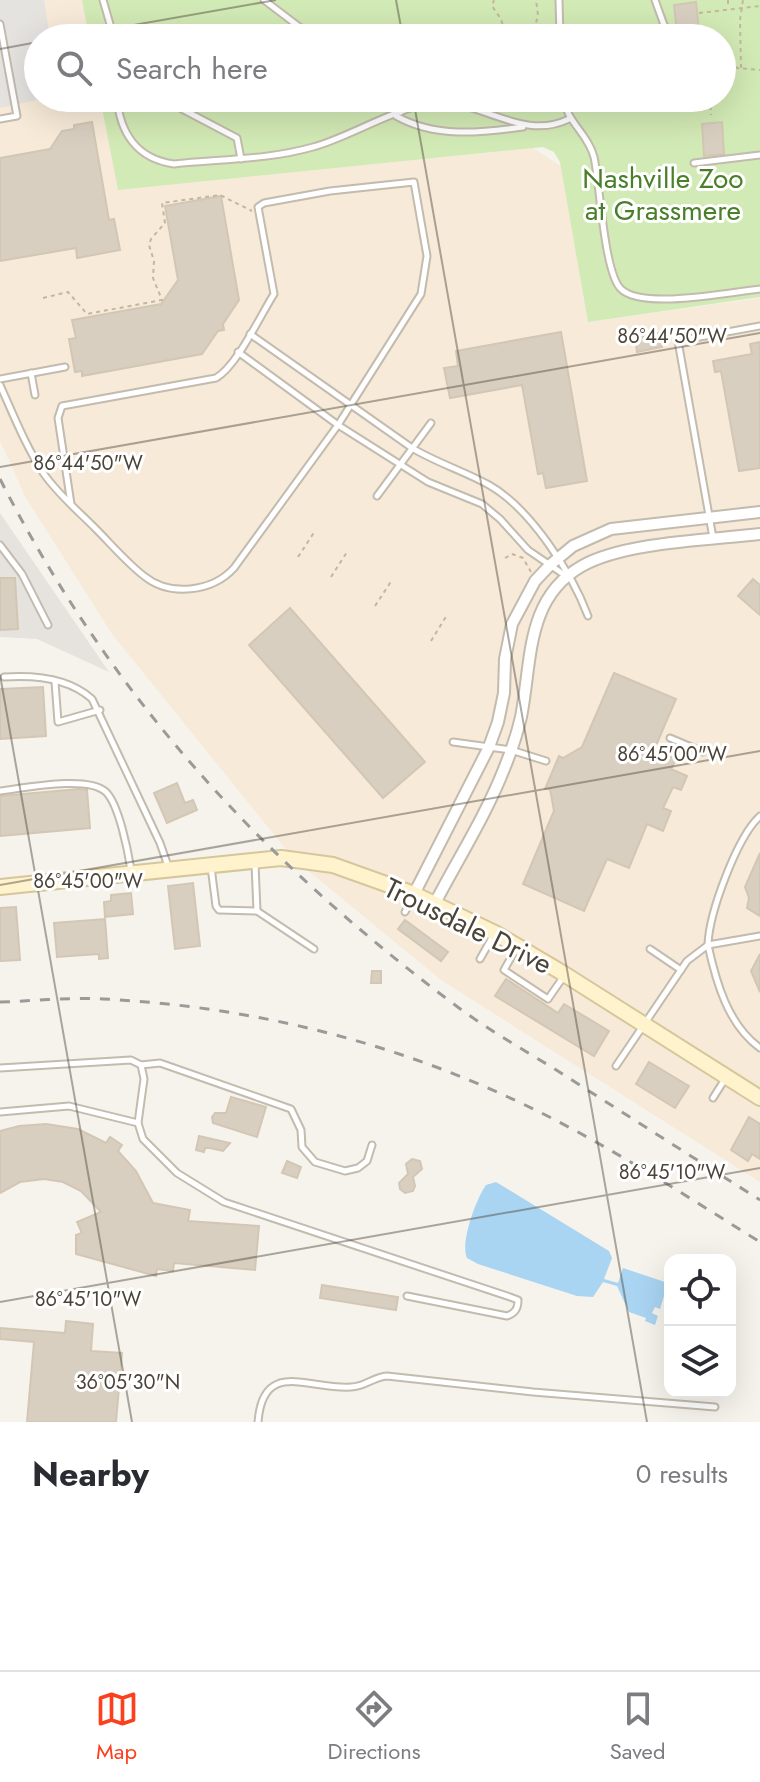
<!DOCTYPE html>
<html lang="en">
<head>
<meta charset="utf-8">
<style>
  :root { --surface:#fff; --page:#f7f7f7; --text:#2b2b33; --muted:#7c7c81; --line:#e1e1e2; --accent:#fc3f1d }
  body { margin:0; font-family:Jost,sans-serif; background:var(--page); color:var(--text) }
  .controls { position:absolute; right:24px; bottom:24px; display:grid; overflow:hidden; border-radius:16px; box-shadow:0 8px 32px #0002 }
  .controls button { width:72px; height:72px; display:grid; place-items:center; padding:0; border:0; border-bottom:2px solid var(--line); background:var(--surface); color:var(--text); font:40px sans-serif }
  .list { margin:0; padding:0; list-style:none }
  h2 { display:flex; justify-content:space-between; align-items:center; height:104px; margin:0; padding:0 32px; font-size:34px }
  h2 small { font-size:26px; font-weight:400; color:var(--muted) }
  .icon { flex:none; width:44px; height:44px; fill:none; stroke:currentColor; stroke-width:2; stroke-linecap:round; stroke-linejoin:round }
  .map { position:relative; flex:none; width:760px; height:1422px; overflow:hidden }
  .search { position:absolute; background:var(--surface); box-shadow:0 8px 32px #0002; left:24px; right:24px; top:24px; height:88px; display:flex; align-items:center; gap:20px; box-sizing:border-box; padding:0 28px; border-radius:44px; color:var(--muted); font-size:30px }
  .sheet { height:248px; background:var(--surface) }
  nav { display:flex; justify-content:space-around; align-items:center; box-sizing:border-box; height:112px; border-top:2px solid var(--line); background:var(--surface); font-size:22px; color:var(--muted) }
  nav a { display:grid; justify-items:center; gap:4px }
  nav .on { color:var(--accent) }
  .map>svg:first-child { display:block }
</style>
</head>
<body>
<div class="map">
<svg width="760" height="1422" viewBox="0 0 760 1422">
  <rect width="100%" height="100%" fill="#f6f3ec"/>
  <path fill="#f7ead8" d="M0 0H82L89 38H38V98H100L118 190 533 148 561 166 588 322 760 298V1182L441 980 293 858 112 634 26 498 0 441Z"/>
  <path fill="#e6e2dd" d="M0 513 109 672 37 639 0 637Z"/>
  <path fill="#d2eab5" d="M82 0H760V297L588 322 560 162 554 152 543 147 118 190 100 98H722V38H89Z"/>
  <path fill="#e5e3e0" d="M0 0H44L50 38H38V98H46L0 108Z"/>
  <path fill="#a9d4f2" d="M496 1182 609 1251 612 1258 604 1279 618 1283 623 1268 668 1283 660 1309 655 1307 652 1313 658 1316 655 1325 645 1321 646 1318 629 1312 617 1286 603 1282 593 1297 577 1296 478 1264 467 1258C460 1243 476 1199 486 1185Z"/>
  <g fill="#d8cfc1" stroke="#d3c7b4" stroke-width="2">
    <path d="M696 2 699 30 677 33 674 5Z"/>
    <path d="M92 122 109 220 114 219 120 250 77 258 76 248 0 261V158L50 149 62 131 74 129V125Z"/>
    <path d="M722 122 724 154 704 156 702 124Z"/>
    <path d="M221 196 239 300 223 324 224 330 218 331 202 354 82 376V371L75 372 69 339 76 338 72 320 161 304 178 280 165 206Z"/>
    <path d="M561 332 587 481 546 488 543 473 538 474 522 385 450 398 444 368 458 366 456 351Z"/>
    <path d="M659 333 662 347 637 352 635 337Z"/>
    <path d="M760 342V468L739 471 721 371 715 372 713 361 752 354 750 344Z"/>
    <path d="M0 578H15L18 629 0 630Z"/>
    <path d="M753 579 760 585V615L738 596Z"/>
    <path d="M290 608 425 762 383 798 249 645Z"/>
    <path d="M614 673 676 699 654 750 676 759 671 769 687 776 681 790 673 787 663 808 671 811 663 831 647 824 629 868 607 859 584 911 523 884 554 811 550 789H545L559 756 563 758 582 747Z"/>
    <path d="M43 687 46 736 0 739V689Z"/>
    <path d="M177 783 185 803 193 800 197 810 167 823 154 793Z"/>
    <path d="M79 789 87 790 90 828 0 836V796Z"/>
    <path d="M760 853V916L747 908 749 898 745 887Z"/>
    <path d="M193 883 200 946 175 949 168 886Z"/>
    <path d="M131 893 133 914 105 917 104 902 111 901V895Z"/>
    <path d="M16 907 20 960 0 961V908Z"/>
    <path d="M105 919 108 958 99 959V954L57 957 54 923Z"/>
    <path d="M405 920 448 952 441 961 398 929Z"/>
    <path d="M760 954V992L751 971Z"/>
    <path d="M372 971H381V983H371Z"/>
    <path d="M506 979 558 1013 564 1004 609 1031 594 1056 495 996Z"/>
    <path d="M649 1062 689 1086 675 1108 636 1084Z"/>
    <path d="M231 1097 266 1107 257 1137 213 1123 212 1117 215 1113H226Z"/>
    <path d="M749 1117 760 1124V1159L752 1154 748 1161 731 1150Z"/>
    <path d="M46 1124 78 1129 106 1143 110 1137 122 1145 118 1151 136 1171 153 1203 190 1210 188 1221 259 1226 255 1270 174 1263 173 1271 157 1269 156 1276 76 1254V1235L82 1233 77 1222 101 1212 81 1191 63 1182 44 1179 20 1182 0 1193V1131L19 1126Z"/>
    <path d="M199 1136 230 1143 223 1151 210 1148H205L204 1152 196 1150Z"/>
    <path d="M412 1159 420 1161 422 1169 413 1177 415 1186 413 1191 405 1193 400 1189 399 1183 408 1174 406 1164Z"/>
    <path d="M287 1161 301 1167 297 1178 282 1173Z"/>
    <path d="M322 1285 398 1297 396 1310 320 1298Z"/>
    <path d="M66 1321 93 1324 91 1351 122 1353 116 1422H27L34 1342 0 1339V1328L65 1333Z"/>
  </g>
  <g fill="none" stroke-linecap="round" stroke-linejoin="round">
    <g stroke="#c2bbae" stroke-width="9">
      <g id="lane">
        <path d="M103 0 114 38"/>
        <path d="M264 0 314 38"/>
        <path d="M559 0 560 38"/>
        <path d="M655 0 664 25 672 34"/>
        <path d="M0 24 17 116 0 119"/>
        <path d="M117 98C120 133 137 159 174 164 221 159 267 160 313 147 351 137 402 103 440 103 486 103 524 141 569 119"/>
        <path d="M161 98 237 138 241 159"/>
        <path d="M383 98 401 112"/>
        <path d="M563 98C567 122 588 134 594 157 600 184 604 273 621 289 642 310 731 292 760 289"/>
        <path d="M396 116C435 138 480 133 523 127"/>
        <path d="M694 163 760 155"/>
        <path d="M250 334 412 448C437 463 464 471 489 485 530 508 572 573 588 616"/>
        <path d="M238 352 338 425 428 482 482 504 500 519 528 550 566 576"/>
        <path d="M31 373 35 395"/>
        <path d="M0 379 65 367"/>
        <path d="M0 385C13 414 26 447 44 474 58 494 78 511 95 528 111 544 126 562 144 576 170 597 212 592 234 568L338 425 421 294 427 256 414 182 330 191 264 203 258 207 274 294C260 316 237 366 216 378L62 406 58 418 71 504"/>
        <path d="M377 496 431 423"/>
        <path d="M713 538 678 341 760 326"/>
        <path d="M0 545 22 574 48 625"/>
        <path d="M4 677C33 675 69 678 92 699L160 843 168 866"/>
        <path d="M55 682 58 722 100 710"/>
        <path d="M670 738 703 752"/>
        <path d="M453 742 511 750 546 761"/>
        <path d="M0 791C25 788 88 775 106 792 119 805 128 851 131 870"/>
        <path d="M760 816C737 837 709 913 708 945L760 936"/>
        <path d="M255 864 257 911"/>
        <path d="M211 867 216 906 219 910 257 911 314 949"/>
        <path d="M405 912 414 895"/>
        <path d="M517 947 504 970 548 999 564 976"/>
        <path d="M650 949 681 970"/>
        <path d="M480 959 493 936"/>
        <path d="M141 1065 160 1063 291 1109 301 1130 302 1147 315 1162 345 1171 358 1168 367 1161 372 1145"/>
        <path d="M616 1066 687 961 708 945C716 982 728 1025 760 1048"/>
        <path d="M0 1068 131 1060 141 1065 144 1079 138 1123 143 1139 177 1173 224 1202 510 1297 518 1300C518 1309 515 1313 507 1316L407 1296"/>
        <path d="M713 1098 725 1079"/>
        <path d="M0 1112 69 1106 138 1123"/>
        <path d="M258 1422C263 1358 309 1390 351 1387 365 1387 373 1377 387 1376L533 1392 715 1407"/>
      </g>
    </g>
    <g stroke="#c2bbae" stroke-width="14">
      <g id="street">
        <path d="M414 894 489 747 498 722 504 693 505 659 512 624 535 581 550 565 573 546 611 529 760 512"/>
        <path d="M435 903C458 859 486 815 504 769 511 752 517 734 521 717 532 662 525 598 582 566 624 542 710 540 760 534"/>
      </g>
    </g>
    <g stroke="#d6c79b" stroke-width="18">
      <path id="secondary" d="M0 887 281 858 333 865 414 894 495 933 561 972 760 1098"/>
    </g>
    <g stroke="#c4b79f" stroke-width="2" stroke-dasharray="4 4" stroke-linecap="butt">
      <path d="M728 0V7"/>
      <path d="M699 13 760 6"/>
      <path d="M681 36 705 38"/>
      <path d="M491 38 505 33 501 19 492 6 494 0"/>
      <path d="M532 38 538 15 536 0"/>
      <path d="M722 59 729 61 737 68 760 70"/>
      <path d="M741 68 740 20 743 0"/>
      <path d="M710 98 711 115"/>
      <path d="M43 298 68 292 87 314 162 300 153 278 154 261 149 245 151 239 165 223 162 203 220 195 252 211"/>
      <path d="M298 557 315 531"/>
      <path d="M505 558 512 554 523 558 531 572"/>
      <path d="M331 577 347 552"/>
      <path d="M375 606 392 580"/>
      <path d="M431 641 447 615"/>
    </g>
    <use href="#lane" stroke="#fff" stroke-width="5"/>
    <use href="#street" stroke="#fff" stroke-width="10"/>
    <use href="#secondary" stroke="#fff3cd" stroke-width="14"/>
    <g stroke="#9a9a9a" stroke-width="3" stroke-dasharray="10 10" stroke-linecap="butt">
      <path d="M0 479C111 697 260 859 455 1005 488 1030 526 1051 561 1073 628 1116 694 1158 760 1200"/>
      <path d="M0 1002C34 1001 69 997 103 999 243 1006 380 1038 508 1097 596 1137 678 1191 760 1242"/>
    </g>
  </g>
  <path fill="none" stroke="#4b4439" stroke-width="2" stroke-opacity="0.45" d="M396 0 403 38M60 38 276 0M0 49 38 42M413 98 647 1422M0 467 760 333M0 675 132 1422M0 885 760 751M0 1302 760 1168"/>
  <g text-anchor="middle" dominant-baseline="central" stroke-width="6" stroke-linejoin="round" paint-order="stroke">
    <g font-size="28" fill="#4a7f2a" stroke="#fff">
      <text x="663" y="178">Nashville Zoo<tspan x="663" dy="32">at Grassmere</tspan></text>
    </g>
    <g font-size="28" fill="#4b4439" stroke="#fff">
      <text transform="translate(468 926) rotate(26)">Trousdale Drive</text>
    </g>
  </g>
  <g font-size="20" text-anchor="middle" fill="#4b4439" stroke="#fff" stroke-width="6" stroke-linejoin="round" paint-order="stroke">
    <text x="672" y="343">86°44'50"W</text>
    <text x="88" y="470">86°44'50"W</text>
    <text x="672" y="761">86°45'00"W</text>
    <text x="88" y="888">86°45'00"W</text>
    <text x="672" y="1179">86°45'10"W</text>
    <text x="88" y="1306">86°45'10"W</text>
    <text x="128" y="1389">36°05'30"N</text>
  </g>
</svg>
<div class="controls">
<button><svg class="icon" aria-label="locate" viewBox="0 0 24 24"><circle cx="12" cy="12" r="6"/><path d="M12 2v4M12 18v4M2 12h4M18 12h4"/></svg></button>
<button><svg class="icon" aria-label="layers" viewBox="0 0 24 24"><path d="M12 4l9 5-9 5-9-5zM3 14l9 5 9-5"/></svg></button>
</div>
<div class="search"><svg class="icon" aria-label="search" viewBox="0 0 24 24"><circle cx="10" cy="10" r="6"/><path d="M15 15l6 6"/></svg>Search here</div>
</div>
<section class="sheet">
<h2>Nearby<small>0 results</small></h2>
<ul class="list">
</ul>
</section>
<nav>
<a class="on"><svg class="icon" aria-label="map" viewBox="0 0 24 24"><path d="M3 6l6-2 6 2 6-2v14l-6 2-6-2-6 2zM9 4v14M15 6v14"/></svg>Map</a>
<a><svg class="icon" aria-label="directions" viewBox="0 0 24 24"><path d="M12 3l9 9-9 9-9-9zM9 14v-3h6M13 9l2 2-2 2"/></svg>Directions</a>
<a><svg class="icon" aria-label="saved" viewBox="0 0 24 24"><path d="M7 4h10v16l-5-4-5 4z"/></svg>Saved</a>
</nav>
</body>
</html>
